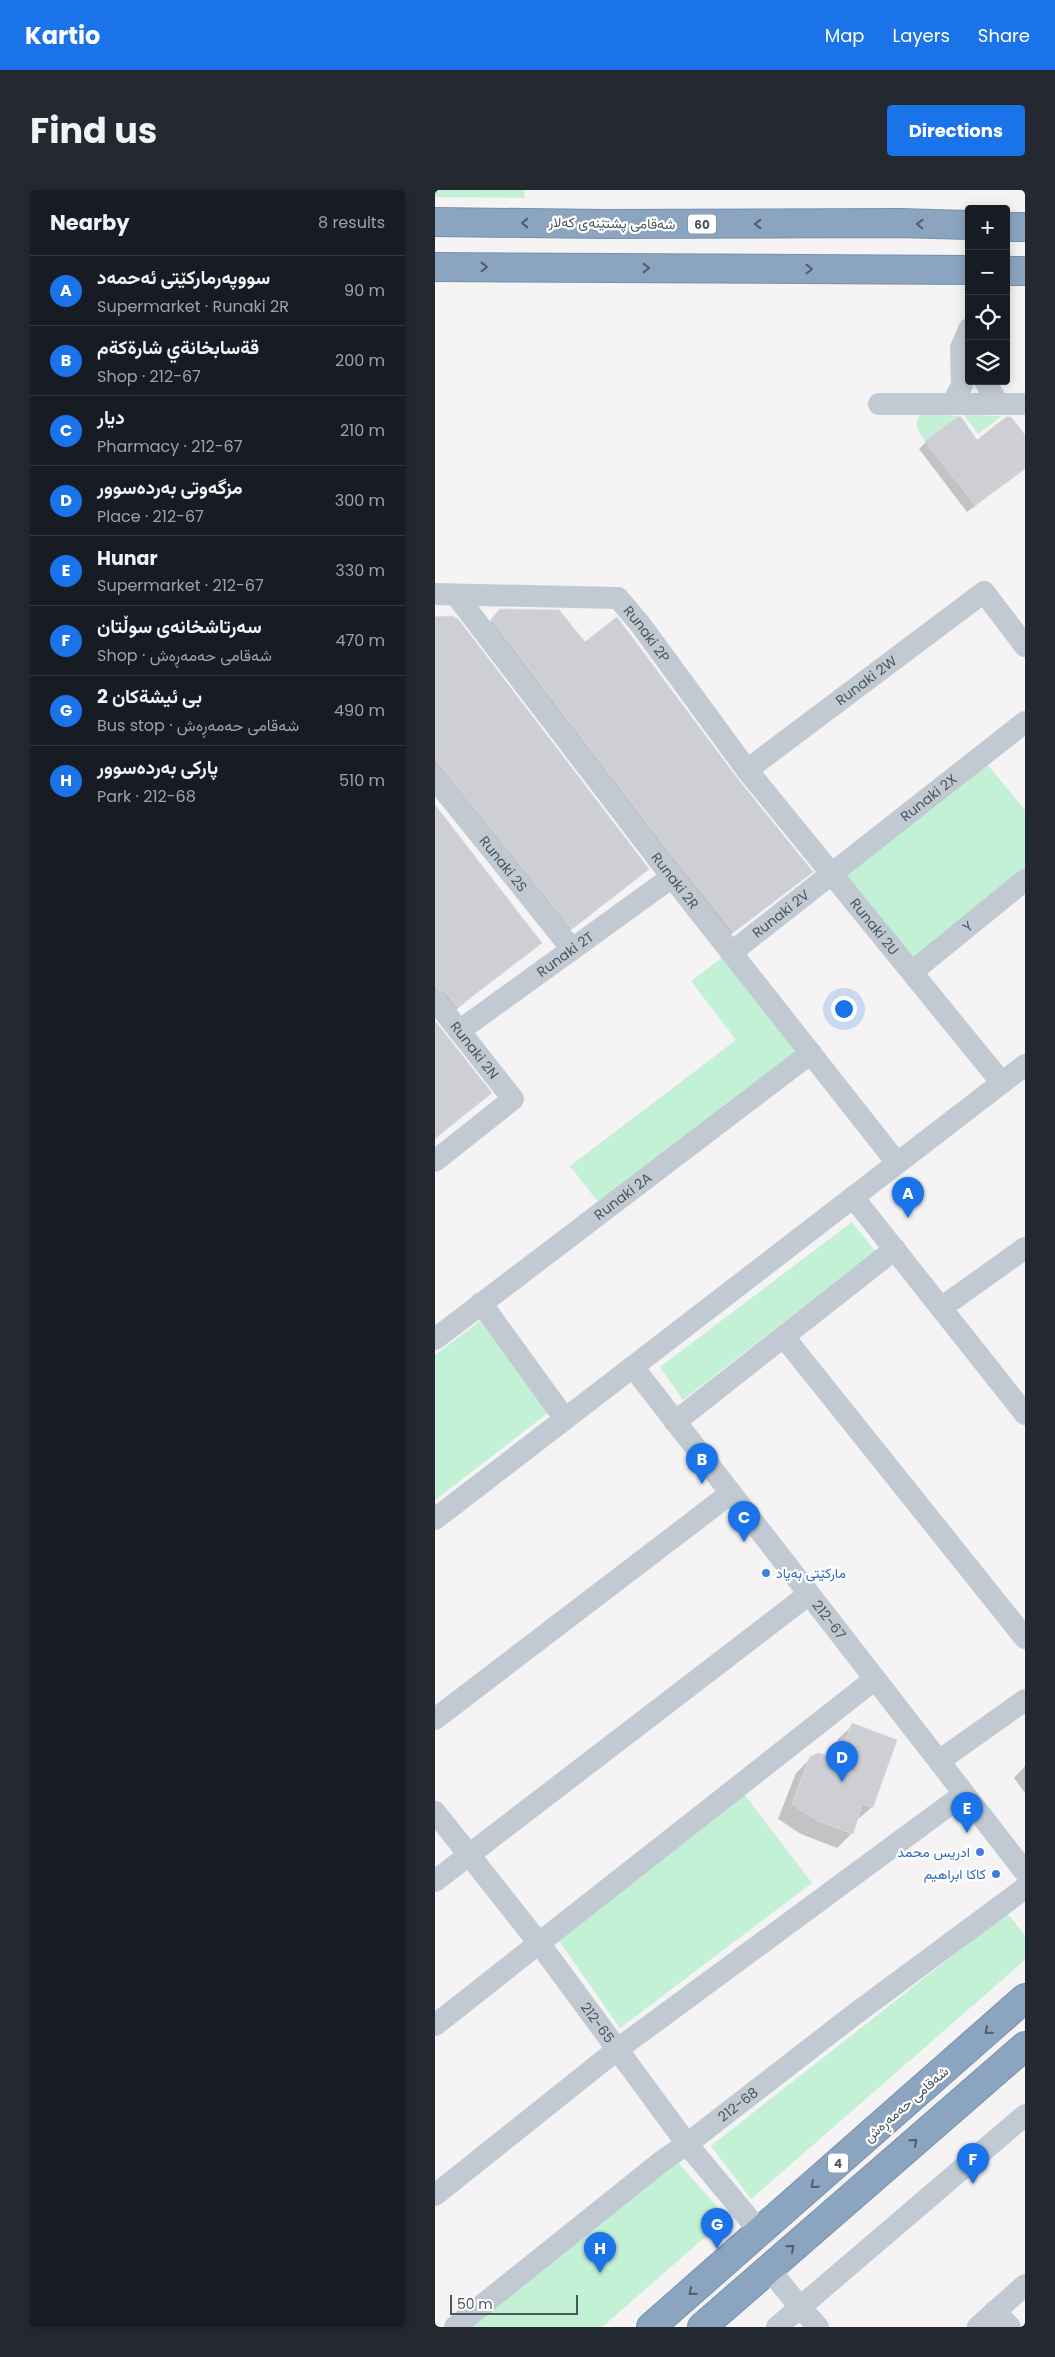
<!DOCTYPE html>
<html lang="en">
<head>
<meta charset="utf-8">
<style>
  :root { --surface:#171b24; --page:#242831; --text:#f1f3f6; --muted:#9ea1a6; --line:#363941; --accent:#1a73e8 }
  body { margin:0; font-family:Poppins,Vazirmatn,sans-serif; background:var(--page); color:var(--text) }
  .controls { position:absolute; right:15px; top:15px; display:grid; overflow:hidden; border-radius:5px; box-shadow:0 2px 12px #0003 }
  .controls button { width:45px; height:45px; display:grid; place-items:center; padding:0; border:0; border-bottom:1px solid var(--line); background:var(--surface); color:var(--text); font:25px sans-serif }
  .scale { position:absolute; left:15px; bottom:12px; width:128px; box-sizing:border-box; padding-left:5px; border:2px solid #4a5661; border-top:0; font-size:14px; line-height:18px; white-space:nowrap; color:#4a5661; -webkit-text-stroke:4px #fff; paint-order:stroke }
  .you { position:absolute; left:408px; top:818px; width:18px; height:18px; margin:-12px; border:4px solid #fff; border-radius:50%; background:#1a73e8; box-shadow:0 0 0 8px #1a73e833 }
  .badge { display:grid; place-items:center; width:32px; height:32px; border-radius:50%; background:var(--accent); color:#fff; font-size:16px; font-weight:700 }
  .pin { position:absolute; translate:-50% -41px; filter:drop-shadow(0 1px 2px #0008) }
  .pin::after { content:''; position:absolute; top:26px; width:18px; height:15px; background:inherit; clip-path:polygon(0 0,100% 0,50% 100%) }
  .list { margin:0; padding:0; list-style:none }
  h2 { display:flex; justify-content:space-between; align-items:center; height:65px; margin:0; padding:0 20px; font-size:21px }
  h2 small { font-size:16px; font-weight:400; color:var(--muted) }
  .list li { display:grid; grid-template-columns:32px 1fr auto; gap:15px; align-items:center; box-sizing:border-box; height:70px; padding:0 20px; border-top:1px solid var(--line) }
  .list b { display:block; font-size:19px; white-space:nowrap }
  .list p { margin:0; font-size:16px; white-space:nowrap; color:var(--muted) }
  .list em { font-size:16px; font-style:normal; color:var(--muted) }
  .icon { flex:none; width:28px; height:28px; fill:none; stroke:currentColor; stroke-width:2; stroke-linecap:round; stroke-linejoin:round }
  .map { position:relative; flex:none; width:590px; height:2137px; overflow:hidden; border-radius:5px }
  header { display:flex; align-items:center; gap:30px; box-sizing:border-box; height:70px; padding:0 25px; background:var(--accent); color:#fff }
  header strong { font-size:24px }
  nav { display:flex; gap:28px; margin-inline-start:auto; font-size:18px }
  .intro { display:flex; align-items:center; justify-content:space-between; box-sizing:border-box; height:120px; padding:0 30px }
  h1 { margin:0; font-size:35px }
  .button { padding:12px 22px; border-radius:5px; background:var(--accent); color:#fff; font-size:18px; font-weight:700 }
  main { display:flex; gap:30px; padding:0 30px }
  aside { flex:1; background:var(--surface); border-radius:5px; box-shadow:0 2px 12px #0003 }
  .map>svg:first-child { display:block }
</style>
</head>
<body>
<header>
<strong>Kartio</strong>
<nav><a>Map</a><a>Layers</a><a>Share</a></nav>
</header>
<div class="intro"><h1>Find us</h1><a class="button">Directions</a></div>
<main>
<aside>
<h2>Nearby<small>8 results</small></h2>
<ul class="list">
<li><span class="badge">A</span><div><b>سووپەرمارکێتی ئەحمەد</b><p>Supermarket · Runaki 2R</p></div><em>90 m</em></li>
<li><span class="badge">B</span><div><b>قةسابخانةي شارةكةم</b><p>Shop · 212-67</p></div><em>200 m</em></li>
<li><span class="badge">C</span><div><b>ديار</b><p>Pharmacy · 212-67</p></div><em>210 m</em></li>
<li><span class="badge">D</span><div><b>مزگەوتی بەردەسوور</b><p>Place · 212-67</p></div><em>300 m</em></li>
<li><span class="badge">E</span><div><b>Hunar</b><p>Supermarket · 212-67</p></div><em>330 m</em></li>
<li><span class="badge">F</span><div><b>سەرتاشخانەی سوڵتان</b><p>Shop · شەقامی حەمەڕەش</p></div><em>470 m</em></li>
<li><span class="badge">G</span><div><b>بی ئيشةكان 2</b><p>Bus stop · شەقامی حەمەڕەش</p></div><em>490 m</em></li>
<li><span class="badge">H</span><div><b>پارکی بەردەسوور</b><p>Park · 212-68</p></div><em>510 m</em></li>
</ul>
</aside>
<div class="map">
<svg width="590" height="2137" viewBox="0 0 590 2137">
  <rect width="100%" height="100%" fill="#f5f3f3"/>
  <g fill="#c3f1d5">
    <path d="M0 0H89L90 8 0 7Z"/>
    <path d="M490 224 525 226 490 251C484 242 478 235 485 225Z"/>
    <path d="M529 225 567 226 543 244Z"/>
    <path d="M551 573 590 620V680L478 769 408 684Z"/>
    <path d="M288 767 361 862 163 1012 135 976 301 850 256 791Z"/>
    <path d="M417 1032 440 1061 248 1210 225 1177Z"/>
    <path d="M45 1131 113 1223 0 1310V1165Z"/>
    <path d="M310 1605 377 1693 185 1838 124 1751Z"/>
    <path d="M572 1723 590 1745V1770L316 2009 276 1956Z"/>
    <path d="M240 1969 292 2028 167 2137H33Z"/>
  </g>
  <g fill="#0003">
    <path d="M590 248V279L532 322 484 259 491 252H542Z"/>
    <path d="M0 428 205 686 129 745 0 585Z"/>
    <path d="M57 429 301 589 376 682 290 749 49 439Z"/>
    <path d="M0 616 105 752 12 827 0 814Z"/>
    <path d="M0 833 55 903 0 949Z"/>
    <path d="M418 1535 437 1617 421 1631 417 1643 402 1658 366 1644 343 1629 361 1583 376 1568H396L403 1549Z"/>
    <path d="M590 1576V1603L579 1588Z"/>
  </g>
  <g fill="#cdcfd5" stroke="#d7d9de">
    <path d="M523 227H526L542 250 571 227H576L590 245V278L540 315 490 251Z"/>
    <path d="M65 419 124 420 150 452 182 427 302 588 378 682 299 742 235 663 56 429Z"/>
    <path d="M17 426 23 429 214 679 137 739 0 569V427Z"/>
    <path d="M0 615 107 753 23 817 10 802 0 797Z"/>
    <path d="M0 831 57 903 0 948Z"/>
    <path d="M417 1533 462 1550 438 1617 427 1614 418 1644 381 1630 357 1614 375 1567 383 1563 403 1569Z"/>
  </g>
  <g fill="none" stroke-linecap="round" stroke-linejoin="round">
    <g stroke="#7690ad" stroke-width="30">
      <g id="highway">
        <path d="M0 32 169 34 464 33 534 35"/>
        <path d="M571 37H590"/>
        <path d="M0 77 534 80"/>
        <path d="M571 81H590"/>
        <path d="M216 2137 590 1808"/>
        <path d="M267 2137 590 1856"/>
      </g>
    </g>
    <g stroke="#c1cad2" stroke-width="22">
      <path d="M550 191 563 214"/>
      <path d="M444 214H590"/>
      <path d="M517 214 527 195 526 158 534 139"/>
      <path id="s1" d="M0 404 183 408 205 434 312 580 567 893"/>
      <path id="s2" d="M21 405 237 687 462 973"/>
      <path id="s3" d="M312 580 549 402 590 456"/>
      <path id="s4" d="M0 589 137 759"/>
      <path id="s5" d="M297 762 590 532"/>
      <path id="s6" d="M477 782 590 690"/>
      <path id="s7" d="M0 810 78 909 0 971"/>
      <path id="s8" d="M24 841 237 687"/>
      <path d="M418 1007 590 1224"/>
      <path d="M46 1113 130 1229"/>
      <path d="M506 1118 590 1058"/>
      <path d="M349 1147 590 1448"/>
      <path id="s9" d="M0 1149 376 863"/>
      <path id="s10" d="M198 1177 590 1682"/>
      <path d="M240 1232 460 1059"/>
      <path d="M0 1329 590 875"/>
      <path d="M0 1529 296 1303"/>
      <path d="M504 1571 590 1510"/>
      <path id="s11" d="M0 1622 104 1753 252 1954 325 2042"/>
      <path d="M0 1691 374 1404"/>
      <path d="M0 1835 440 1489"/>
      <path d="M0 2005 183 1859 529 1604"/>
      <path d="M333 2078 365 2117 383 2137"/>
      <path d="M560 2121 575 2137"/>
      <path id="s12" d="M20 2137 227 1971 252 1954 420 1824 590 1698"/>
      <path d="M342 2137 590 1925"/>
      <path d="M543 2137 590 2095"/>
    </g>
    <use href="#highway" stroke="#8ba5c1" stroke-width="28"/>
  </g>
  <defs><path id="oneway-chevron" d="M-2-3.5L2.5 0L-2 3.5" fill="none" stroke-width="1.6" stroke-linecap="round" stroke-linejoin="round" transform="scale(1.25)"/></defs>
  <g stroke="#505e6b">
    <use href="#oneway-chevron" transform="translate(90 33) rotate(-180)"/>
    <use href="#oneway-chevron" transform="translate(323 34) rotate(180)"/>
    <use href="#oneway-chevron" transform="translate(485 34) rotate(-178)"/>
    <use href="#oneway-chevron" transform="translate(49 77)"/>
    <use href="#oneway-chevron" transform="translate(211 78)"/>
    <use href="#oneway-chevron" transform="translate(374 79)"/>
    <use href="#oneway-chevron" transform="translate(553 1841) rotate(139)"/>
    <use href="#oneway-chevron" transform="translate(479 1952) rotate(-41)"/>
    <use href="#oneway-chevron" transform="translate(379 1995) rotate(139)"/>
    <use href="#oneway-chevron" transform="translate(356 2058) rotate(-41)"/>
    <use href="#oneway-chevron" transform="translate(257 2102) rotate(139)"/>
  </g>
  <g fill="#3f7fe0" stroke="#fff" stroke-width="2">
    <circle cx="331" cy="1383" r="5"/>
    <circle cx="545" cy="1662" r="5"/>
    <circle cx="561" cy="1684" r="5"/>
  </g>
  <g text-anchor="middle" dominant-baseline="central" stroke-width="4.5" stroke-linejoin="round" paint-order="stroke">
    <g fill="#fff" stroke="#808990" stroke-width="1">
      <rect x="253" y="24.5" width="28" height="19" rx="4"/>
      <rect x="393" y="1963.5" width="20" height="19" rx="4"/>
    </g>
    <g font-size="12" font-weight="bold" fill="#4a5661">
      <text x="267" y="34">60</text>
      <text x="403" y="1973">4</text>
    </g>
    <g font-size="14" fill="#4a5661" stroke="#fff">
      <text transform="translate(177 33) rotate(1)">شەقامی پشتێنەی کەلار</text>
      <text stroke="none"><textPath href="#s1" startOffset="229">Runaki 2P</textPath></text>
      <text stroke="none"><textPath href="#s3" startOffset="149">Runaki 2W</textPath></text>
      <text stroke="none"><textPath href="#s5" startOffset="250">Runaki 2X</textPath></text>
      <text stroke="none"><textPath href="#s4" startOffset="109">Runaki 2S</textPath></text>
      <text stroke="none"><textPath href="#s2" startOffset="360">Runaki 2R</textPath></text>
      <text stroke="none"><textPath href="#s5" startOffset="62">Runaki 2V</textPath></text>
      <text stroke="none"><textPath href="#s1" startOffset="600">Runaki 2U</textPath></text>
      <text stroke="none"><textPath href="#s6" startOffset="72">Y</textPath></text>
      <text stroke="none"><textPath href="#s8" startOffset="131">Runaki 2T</textPath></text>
      <text stroke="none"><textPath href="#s7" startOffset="64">Runaki 2N</textPath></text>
      <text stroke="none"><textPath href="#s9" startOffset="236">Runaki 2A</textPath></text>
      <text stroke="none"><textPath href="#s10" startOffset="320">212-67</textPath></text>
      <text stroke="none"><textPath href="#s11" startOffset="266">212-65</textPath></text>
      <text transform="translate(471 1914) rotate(-41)">شەقامی حەمەڕەش</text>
      <text stroke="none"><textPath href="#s12" startOffset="360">212-68</textPath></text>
    </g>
    <g font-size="14" fill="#366cbe" stroke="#fff" text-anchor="end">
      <text x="341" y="1383" text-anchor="start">مارکێتی بەیاد</text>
      <text x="535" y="1662">ادريس محمد</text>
      <text x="551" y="1684">کاکا ابراهيم</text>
    </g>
  </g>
</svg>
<div class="controls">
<button>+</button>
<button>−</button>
<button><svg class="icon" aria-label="locate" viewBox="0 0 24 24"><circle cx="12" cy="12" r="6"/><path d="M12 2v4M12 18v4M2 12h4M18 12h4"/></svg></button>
<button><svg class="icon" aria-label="layers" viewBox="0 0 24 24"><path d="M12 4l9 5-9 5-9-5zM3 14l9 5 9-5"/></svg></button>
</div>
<div class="scale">50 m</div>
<div class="you"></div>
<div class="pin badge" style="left:473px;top:1028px">A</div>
<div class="pin badge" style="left:267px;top:1294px">B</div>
<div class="pin badge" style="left:309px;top:1352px">C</div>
<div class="pin badge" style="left:407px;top:1592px">D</div>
<div class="pin badge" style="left:532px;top:1643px">E</div>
<div class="pin badge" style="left:538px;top:1994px">F</div>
<div class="pin badge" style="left:282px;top:2059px">G</div>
<div class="pin badge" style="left:165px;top:2083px">H</div>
</div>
</main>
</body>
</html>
